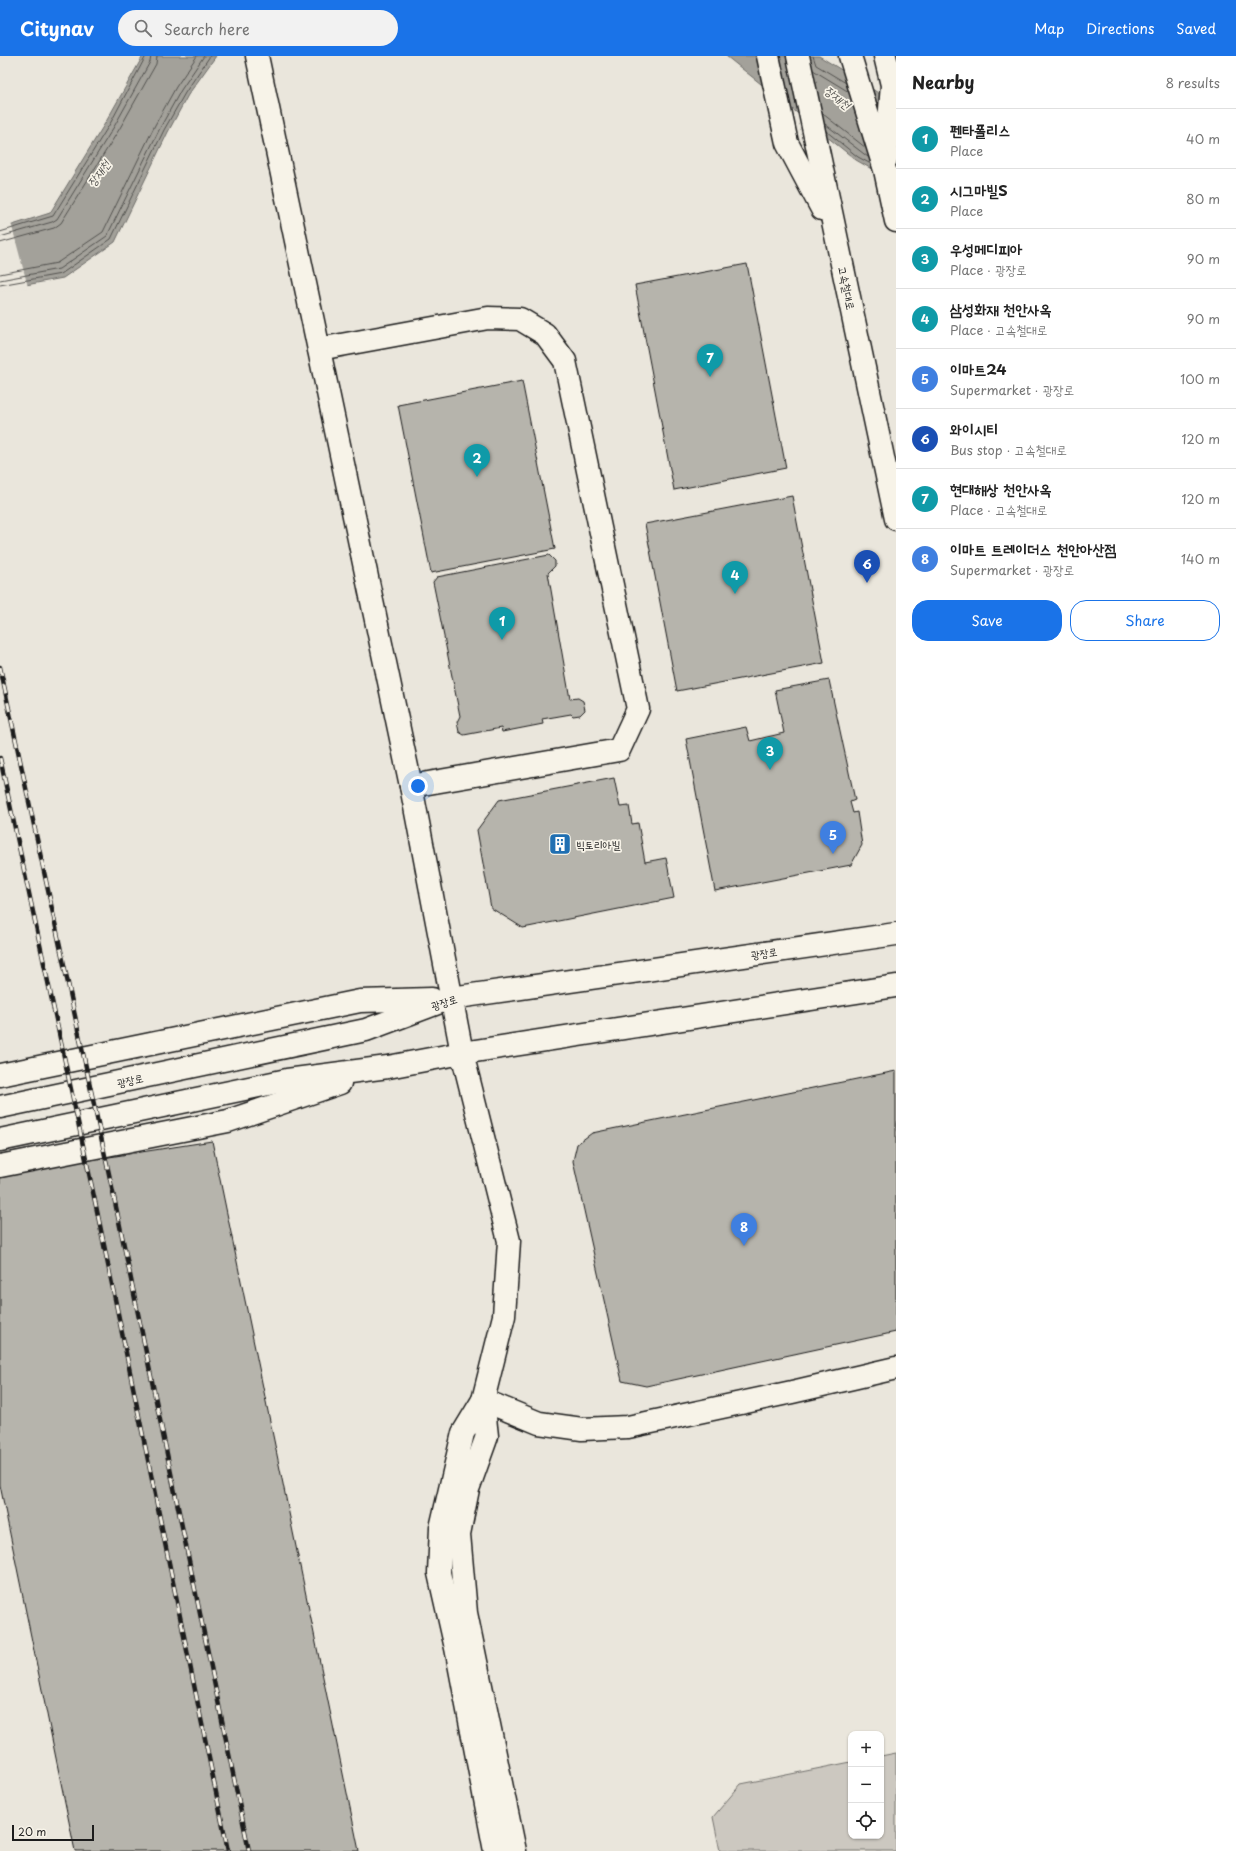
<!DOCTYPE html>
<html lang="en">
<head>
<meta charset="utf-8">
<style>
  :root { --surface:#fff; --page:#f2f2f2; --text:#222; --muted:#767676; --line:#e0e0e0; --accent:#1a73e8 }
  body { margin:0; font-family:"Playpen Sans","Poor Story",sans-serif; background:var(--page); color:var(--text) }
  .controls { position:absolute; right:12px; bottom:12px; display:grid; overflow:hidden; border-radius:8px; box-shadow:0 1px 3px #0004 }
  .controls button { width:36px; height:36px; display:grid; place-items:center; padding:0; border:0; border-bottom:1px solid var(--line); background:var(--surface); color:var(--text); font:20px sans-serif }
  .scale { position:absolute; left:12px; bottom:10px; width:82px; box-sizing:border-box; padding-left:4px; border:2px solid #1c1c1c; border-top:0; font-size:11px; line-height:14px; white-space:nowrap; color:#1c1c1c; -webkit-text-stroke:3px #f7f3e8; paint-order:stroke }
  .you { position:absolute; left:418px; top:730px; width:14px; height:14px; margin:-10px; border:3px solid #fff; border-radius:50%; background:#1a73e8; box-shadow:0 0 0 6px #1a73e833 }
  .badge { display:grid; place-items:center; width:26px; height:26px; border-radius:50%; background:var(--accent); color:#fff; font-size:13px; font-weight:700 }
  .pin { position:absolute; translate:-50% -33px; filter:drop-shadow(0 1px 2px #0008) }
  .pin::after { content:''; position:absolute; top:21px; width:14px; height:12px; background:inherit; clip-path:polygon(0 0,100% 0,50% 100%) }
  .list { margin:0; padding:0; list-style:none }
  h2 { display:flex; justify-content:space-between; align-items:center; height:52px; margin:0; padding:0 16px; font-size:17px }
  h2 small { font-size:13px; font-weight:400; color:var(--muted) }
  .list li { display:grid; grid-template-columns:26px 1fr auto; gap:12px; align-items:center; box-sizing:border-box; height:60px; padding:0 16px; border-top:1px solid var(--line) }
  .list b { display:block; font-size:15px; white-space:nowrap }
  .list p { margin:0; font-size:13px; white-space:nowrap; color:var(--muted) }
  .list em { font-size:13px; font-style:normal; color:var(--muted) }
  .actions { display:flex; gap:8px; padding:12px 16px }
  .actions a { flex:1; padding:9px 0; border:1px solid var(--accent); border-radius:16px; text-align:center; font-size:14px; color:var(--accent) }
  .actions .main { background:var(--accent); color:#fff }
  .icon { flex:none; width:22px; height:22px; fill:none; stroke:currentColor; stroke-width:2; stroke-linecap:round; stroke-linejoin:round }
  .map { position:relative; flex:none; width:896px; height:1795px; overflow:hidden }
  header { display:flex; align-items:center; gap:24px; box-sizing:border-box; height:56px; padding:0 20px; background:var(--accent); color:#fff }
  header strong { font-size:19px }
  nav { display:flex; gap:22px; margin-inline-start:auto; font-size:14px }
  .search { width:280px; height:36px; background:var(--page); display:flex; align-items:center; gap:10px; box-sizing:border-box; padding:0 14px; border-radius:22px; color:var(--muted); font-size:15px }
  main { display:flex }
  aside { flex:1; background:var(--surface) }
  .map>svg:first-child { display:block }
</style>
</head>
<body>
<header>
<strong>Citynav</strong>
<div class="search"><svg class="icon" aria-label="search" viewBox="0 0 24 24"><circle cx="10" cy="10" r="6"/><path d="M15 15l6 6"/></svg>Search here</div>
<nav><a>Map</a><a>Directions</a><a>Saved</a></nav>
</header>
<main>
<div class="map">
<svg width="896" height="1795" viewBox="0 0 896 1795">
  <rect width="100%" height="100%" fill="#eae6dc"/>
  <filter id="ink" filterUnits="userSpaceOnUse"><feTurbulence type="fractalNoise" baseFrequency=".025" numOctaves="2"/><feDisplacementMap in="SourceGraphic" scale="8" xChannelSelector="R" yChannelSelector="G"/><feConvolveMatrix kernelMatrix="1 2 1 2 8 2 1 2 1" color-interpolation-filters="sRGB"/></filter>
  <g filter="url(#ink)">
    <path fill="#ccc8c0" stroke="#74726e" d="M896 1697V1795H720L713 1761 741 1728 851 1706V1780H881V1700Z"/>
    <g fill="#a3a19a" stroke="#6d6c68">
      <path d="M143 0H216L188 39 168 76 115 186 63 222 10 232 0 173 50 157 107 64Z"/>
      <path d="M726 0H819L896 48V127L856 104Z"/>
    </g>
    <path fill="#eae6dc" d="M11 167 28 231 0 235V171Z"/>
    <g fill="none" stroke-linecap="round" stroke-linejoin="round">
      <g stroke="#52514e" stroke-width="1">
        <path d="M813 0 816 9 846 27"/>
        <path d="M813 14 849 36"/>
        <path d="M823 58 866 92"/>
        <path d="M825 68 868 101"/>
        <path d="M826 75 858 101 871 108"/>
        <path d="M0 176 53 160 111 66 146 0"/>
        <path d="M0 181 52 166 57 163 115 69 150 6 151 0"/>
        <path d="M0 187 54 172 61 167 120 72 156 8 157 0"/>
        <path d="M0 218 57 207 103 176 155 69 176 31 197 0"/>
        <path d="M0 224 59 213 107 180 160 72 181 34 204 0"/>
        <path d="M0 229 61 218 111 183 164 74 185 37 210 0"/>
      </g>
    </g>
    <g fill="#b6b4ac" stroke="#1c1c1c">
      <path d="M747 208 786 412 674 434 635 229Z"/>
      <path d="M522 325 555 493 431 517 398 349Z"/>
      <path d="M792 440 824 607 677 635 645 468Z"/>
      <path d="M549 499 555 505V510L548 517 570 643 578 642 583 645 585 654 580 659 573 660 571 658 542 663 543 668 502 676 501 672 464 679 459 676 457 666 460 660 433 526 437 521Z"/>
      <path d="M829 624 855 744 850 746 853 757 857 756 862 789 851 809 715 835 686 683 746 671 750 685 784 677 775 634Z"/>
      <path d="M614 722 620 751 629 750 632 768 638 767 645 806 666 802 674 842 523 872 491 852 477 774 499 744Z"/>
      <path d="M896 1015V1276L646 1330 622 1325 573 1105 577 1088 592 1077Z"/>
      <path d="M212 1085 359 1795H75L0 1429V1118Z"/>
    </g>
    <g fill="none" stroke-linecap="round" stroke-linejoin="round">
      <g stroke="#1c1c1c" stroke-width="25">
        <g id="minor">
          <path d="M257 0 411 730 462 997 509 1185 504 1260 483 1344 463 1377 441 1472 439 1517 456 1592 495 1795"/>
          <path d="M319 293 488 262 520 263 545 278 565 305 638 653 619 694 411 730"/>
          <path d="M483 1344 487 1380 468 1433 459 1478 466 1557 515 1795"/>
          <path d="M483 1344 539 1367 582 1373 628 1371 792 1336 896 1312"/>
        </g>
      </g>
      <g stroke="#1c1c1c" stroke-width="25">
        <g id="major">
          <path d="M768 0 787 87 822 153"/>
          <path d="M798 0 896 463"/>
          <path d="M850 0 885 114 896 165"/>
          <path d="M885 0 892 29 886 103"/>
          <path d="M0 1019 360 945 432 943"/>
          <path d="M0 1051 366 974 451 942 896 878"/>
          <path d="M0 1084 287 1024 388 1011 462 997 896 930"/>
          <path d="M0 1110 228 1065 340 1027"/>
        </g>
      </g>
      <use href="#minor" stroke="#f7f3e8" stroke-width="22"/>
      <use href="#major" stroke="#f7f3e8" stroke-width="22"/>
      <g stroke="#1c1c1c" stroke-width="4.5">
        <g id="rail">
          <path d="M0 611 115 1146 249 1795"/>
          <path d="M0 702 96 1150 228 1795"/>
        </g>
      </g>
      <use href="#rail" stroke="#f7f3e8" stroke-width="3" stroke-dasharray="9" stroke-linecap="butt"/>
    </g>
  </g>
  <defs>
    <g id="building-square" transform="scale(1.15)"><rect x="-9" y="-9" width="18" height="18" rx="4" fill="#1f6fb2" stroke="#f7f3e8"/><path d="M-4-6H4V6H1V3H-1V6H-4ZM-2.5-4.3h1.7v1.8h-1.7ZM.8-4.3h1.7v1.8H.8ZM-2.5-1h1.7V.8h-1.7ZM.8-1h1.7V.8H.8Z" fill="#fff"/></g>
  </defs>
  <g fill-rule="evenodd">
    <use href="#building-square" x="560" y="788"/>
  </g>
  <g text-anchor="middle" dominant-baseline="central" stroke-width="3.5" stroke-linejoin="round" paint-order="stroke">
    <g font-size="11" fill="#1c1c1c" stroke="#f7f3e8">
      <text transform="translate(847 232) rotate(78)">고속철대로</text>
      <text transform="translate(764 897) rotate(-8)">광장로</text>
      <text transform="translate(444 946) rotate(-17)">광장로</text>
      <text transform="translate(130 1024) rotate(-12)">광장로</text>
    </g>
    <g font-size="11" fill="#1c1c1c" stroke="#f7f3e8" text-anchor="start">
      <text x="576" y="788">빅토리아빌</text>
    </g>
    <g font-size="12" font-style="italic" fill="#52514e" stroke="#f7f3e8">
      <text transform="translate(838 41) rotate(38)">장재천</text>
      <text transform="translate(98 117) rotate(-54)">장재천</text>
    </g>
  </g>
</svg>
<div class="controls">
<button>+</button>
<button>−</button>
<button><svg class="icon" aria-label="locate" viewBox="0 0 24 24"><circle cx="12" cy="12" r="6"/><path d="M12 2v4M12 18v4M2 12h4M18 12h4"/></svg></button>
</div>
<div class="scale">20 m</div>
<div class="you"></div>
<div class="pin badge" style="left:502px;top:584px;background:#0f9aa8">1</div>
<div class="pin badge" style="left:477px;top:421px;background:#0f9aa8">2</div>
<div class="pin badge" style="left:770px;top:714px;background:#0f9aa8">3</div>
<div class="pin badge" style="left:735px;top:538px;background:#0f9aa8">4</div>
<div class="pin badge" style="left:833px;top:798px;background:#3f7fe0">5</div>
<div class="pin badge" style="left:867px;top:527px;background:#1a4fb4">6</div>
<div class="pin badge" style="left:710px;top:321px;background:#0f9aa8">7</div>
<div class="pin badge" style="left:744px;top:1190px;background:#3f7fe0">8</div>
</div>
<aside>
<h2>Nearby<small>8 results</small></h2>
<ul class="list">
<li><span class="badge" style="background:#0f9aa8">1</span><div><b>펜타폴리스</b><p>Place</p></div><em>40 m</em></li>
<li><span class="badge" style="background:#0f9aa8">2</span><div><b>시그마빌S</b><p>Place</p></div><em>80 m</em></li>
<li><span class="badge" style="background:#0f9aa8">3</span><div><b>우성메디피아</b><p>Place · 광장로</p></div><em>90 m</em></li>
<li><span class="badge" style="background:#0f9aa8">4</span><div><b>삼성화재 천안사옥</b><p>Place · 고속철대로</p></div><em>90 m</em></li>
<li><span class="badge" style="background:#3f7fe0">5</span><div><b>이마트24</b><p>Supermarket · 광장로</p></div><em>100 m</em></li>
<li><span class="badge" style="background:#1a4fb4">6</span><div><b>와이시티</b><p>Bus stop · 고속철대로</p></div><em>120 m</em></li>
<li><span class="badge" style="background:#0f9aa8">7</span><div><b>현대해상 천안사옥</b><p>Place · 고속철대로</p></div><em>120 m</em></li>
<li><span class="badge" style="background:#3f7fe0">8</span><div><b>이마트 트레이더스 천안아산점</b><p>Supermarket · 광장로</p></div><em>140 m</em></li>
</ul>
<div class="actions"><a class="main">Save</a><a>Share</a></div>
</aside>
</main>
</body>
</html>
